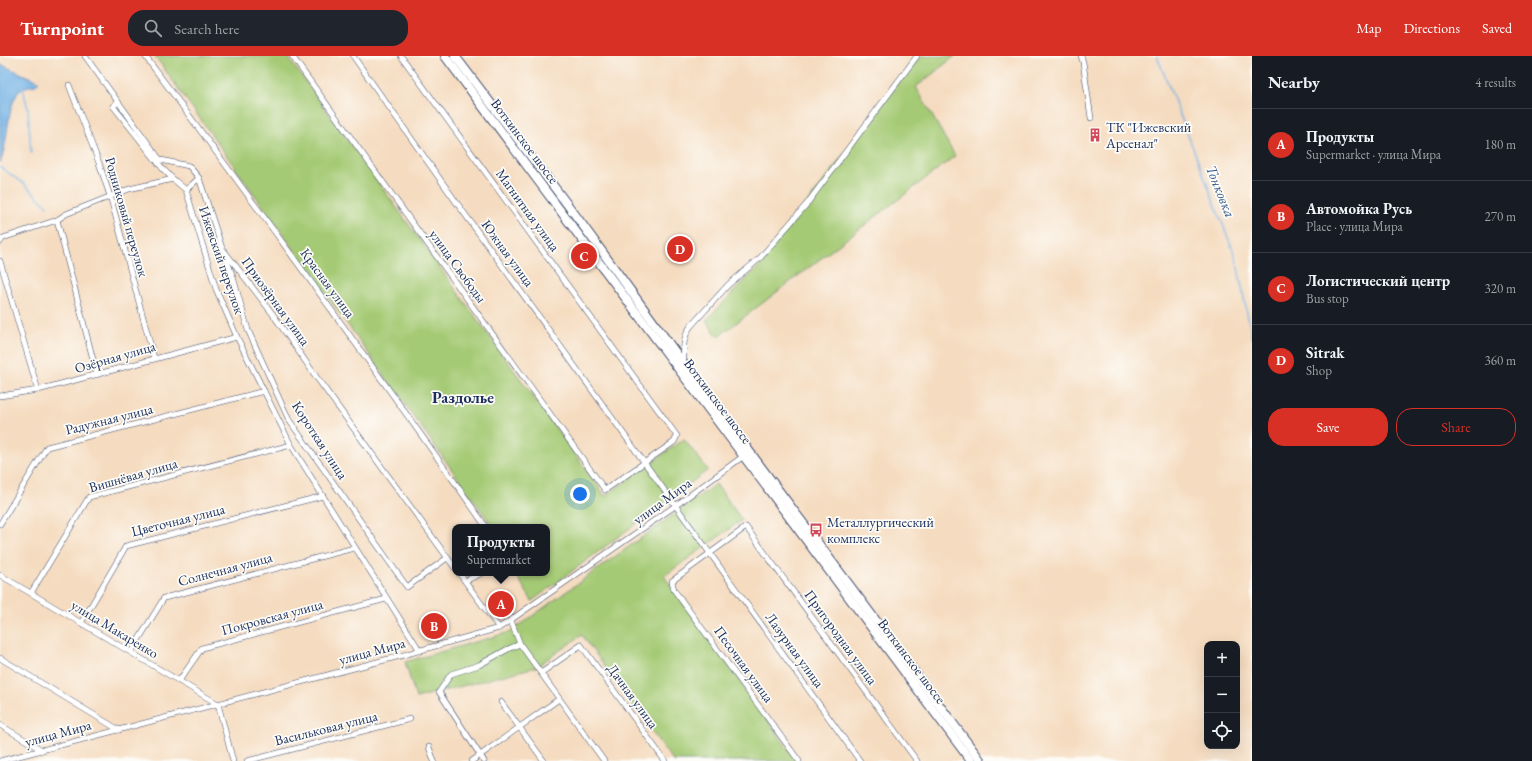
<!DOCTYPE html>
<html lang="en">
<head>
<meta charset="utf-8">
<style>
  :root { --surface:#171b24; --page:#20242c; --text:#f1f3f6; --muted:#9ea1a6; --line:#363941; --accent:#d93025 }
  body { margin:0; font-family:"EB Garamond",serif; background:var(--page); color:var(--text) }
  .controls { position:absolute; right:12px; bottom:12px; display:grid; overflow:hidden; border-radius:8px; box-shadow:0 4px 16px #0002 }
  .controls button { width:36px; height:36px; display:grid; place-items:center; padding:0; border:0; border-bottom:1px solid var(--line); background:var(--surface); color:var(--text); font:20px sans-serif }
  .you { position:absolute; left:580px; top:438px; width:14px; height:14px; margin:-10px; border:3px solid #fff; border-radius:50%; background:#1a73e8; box-shadow:0 0 0 6px #1a73e833 }
  .badge { display:grid; place-items:center; width:26px; height:26px; border-radius:50%; background:var(--accent); color:#fff; font-size:13px; font-weight:700 }
  .pin { position:absolute; translate:-50% -50%; border:2px solid #fff; box-shadow:0 1px 4px #0006 }
  .popup { position:absolute; left:452px; top:468px; width:98px; height:52px; box-sizing:border-box; display:grid; place-content:center; border-radius:8px; background:var(--surface); filter:drop-shadow(0 1px 3px #0005); font-size:13px; white-space:nowrap; color:var(--muted) }
  .popup b { font-size:15px; color:var(--text) }
  .popup::after { content:''; position:absolute; left:50%; top:100%; margin-left:-8px; border:8px solid transparent; border-top-color:var(--surface) }
  .list { margin:0; padding:0; list-style:none }
  h2 { display:flex; justify-content:space-between; align-items:center; height:52px; margin:0; padding:0 16px; font-size:17px }
  h2 small { font-size:13px; font-weight:400; color:var(--muted) }
  .list li { display:grid; grid-template-columns:26px 1fr auto; gap:12px; align-items:center; box-sizing:border-box; height:72px; padding:0 16px; border-top:1px solid var(--line) }
  .list b { display:block; font-size:15px; white-space:nowrap }
  .list p { margin:0; font-size:13px; white-space:nowrap; color:var(--muted) }
  .list em { font-size:13px; font-style:normal; color:var(--muted) }
  .actions { display:flex; gap:8px; padding:12px 16px }
  .actions a { flex:1; padding:9px 0; border:1px solid var(--accent); border-radius:16px; text-align:center; font-size:14px; color:var(--accent) }
  .actions .main { background:var(--accent); color:#fff }
  .icon { flex:none; width:22px; height:22px; fill:none; stroke:currentColor; stroke-width:2; stroke-linecap:round; stroke-linejoin:round }
  .map { position:relative; flex:none; width:1252px; height:705px; overflow:hidden }
  header { display:flex; align-items:center; gap:24px; box-sizing:border-box; height:56px; padding:0 20px; background:var(--accent); color:#fff }
  header strong { font-size:19px }
  nav { display:flex; gap:22px; margin-inline-start:auto; font-size:14px }
  .search { width:280px; height:36px; background:var(--page); display:flex; align-items:center; gap:10px; box-sizing:border-box; padding:0 14px; border-radius:16px; color:var(--muted); font-size:15px }
  main { display:flex }
  aside { flex:1; background:var(--surface) }
  .map>svg:first-child { display:block }
</style>
</head>
<body>
<header>
<strong>Turnpoint</strong>
<div class="search"><svg class="icon" aria-label="search" viewBox="0 0 24 24"><circle cx="10" cy="10" r="6"/><path d="M15 15l6 6"/></svg>Search here</div>
<nav><a>Map</a><a>Directions</a><a>Saved</a></nav>
</header>
<main>
<div class="map">
<svg width="1252" height="705" viewBox="0 0 1252 705">
  <rect width="100%" height="100%" fill="#fdfcf7"/>
  <filter id="ink" filterUnits="userSpaceOnUse"><feTurbulence type="fractalNoise" baseFrequency=".025" numOctaves="2"/><feDisplacementMap in="SourceGraphic" scale="8" xChannelSelector="R" yChannelSelector="G"/><feConvolveMatrix kernelMatrix="1 2 1 2 8 2 1 2 1" color-interpolation-filters="sRGB"/></filter>
  <filter id="wash" filterUnits="userSpaceOnUse"><feTurbulence type="fractalNoise" baseFrequency=".012" numOctaves="4" result="noise"/><feDisplacementMap in="SourceGraphic" scale="16" xChannelSelector="R" yChannelSelector="G"/><feGaussianBlur stdDeviation="0.9" result="paint"/><feColorMatrix in="noise" values="0 0 0 0 0 0 0 0 0 0 0 0 0 0 0 0 0 1.4 0 .05"/><feComposite in="paint" operator="in"/></filter>
  <g filter="url(#wash)">
    <rect width="100%" height="100%" fill="#f5dbbf"/>
    <g fill="#a5ca74" stroke="#607c69">
      <path d="M155 0H287L605 440 684 383 708 414 532 545 515 517H547V471H493Z"/>
      <path d="M921 0H955L916 31 955 100 718 281 706 264 760 209 907 15Z"/>
      <path d="M716 428 742 464 664 520 797 705H673L582 579 536 611 416 642 405 606 510 576Z"/>
    </g>
    <path fill="#71b1e4" stroke="#4670a1" d="M0 8 38 25V27L36 29C31 30 26 30 22 33 6 44 9 88 0 107Z"/>
    <g fill="none" stroke-linecap="round" stroke-linejoin="round">
      <g stroke="#71b1e4" stroke-width="1.5">
        <path d="M1157 0 1236 202 1252 282"/>
        <path d="M23 33 28 53 31 97"/>
        <path d="M0 111 23 127 47 150"/>
      </g>
    </g>
  </g>
  <g filter="url(#ink)">
    <g fill="none" stroke-linecap="round" stroke-linejoin="round">
      <g stroke="#3c496d" stroke-width="6">
        <g id="minor">
          <path d="M85 0 158 101 161 104 189 110 199 122 222 192 272 257 317 322 455 512"/>
          <path d="M145 0C261 156 375 312 486 471"/>
          <path d="M292 0 605 434 674 386 677 380 401 0"/>
          <path d="M353 0 454 143 860 705"/>
          <path d="M1081 0 1083 6 1091 62"/>
          <path d="M69 29 99 107 111 143 154 302"/>
          <path d="M118 46 113 50 163 113 173 123"/>
          <path d="M186 134 216 233 237 281 291 389 420 595"/>
          <path d="M186 134 199 122"/>
          <path d="M57 164 97 319"/>
          <path d="M0 186 3 182 57 164 66 158 129 133 173 123 186 134"/>
          <path d="M224 196 233 221 248 274 289 364 407 531 447 502"/>
          <path d="M0 205 38 334"/>
          <path d="M684 306C683 293 683 282 690 271L728 229 760 202 806 149 917 0"/>
          <path d="M0 340 38 334 237 281"/>
          <path d="M0 468 47 391 264 335"/>
          <path d="M459 517 499 572"/>
          <path d="M0 519 218 648"/>
          <path d="M465 525 482 517"/>
          <path d="M31 537 89 441 291 389"/>
          <path d="M511 565 520 588 604 705"/>
          <path d="M81 567 126 490 323 440"/>
          <path d="M131 596 164 542 354 492"/>
          <path d="M0 602 119 674"/>
          <path d="M541 617 581 589 665 705"/>
          <path d="M179 625 202 592 386 543"/>
          <path d="M501 646 544 705"/>
          <path d="M218 648 233 705"/>
          <path d="M0 669 42 694"/>
          <path d="M429 691 434 705"/>
          <path d="M0 705 400 600 499 572 675 450 745 399"/>
          <path d="M247 705 410 663"/>
          <path d="M472 705 559 643"/>
          <path d="M484 705 439 636 451 618 479 609 508 593 520 588"/>
          <path d="M799 705 674 534 672 525 746 471 917 705"/>
        </g>
      </g>
      <g stroke="#3c496d" stroke-width="10">
        <g id="primary">
          <path d="M445 0 971 705"/>
          <path d="M455 0 576 160 684 308 981 705"/>
        </g>
      </g>
      <use href="#minor" stroke="#fff" stroke-width="5"/>
      <use href="#primary" stroke="#fff" stroke-width="8"/>
    </g>
  </g>
  <defs>
    <g id="building-bare" transform="scale(1.08)"><path d="M-4-6H4V6H1V3H-1V6H-4ZM-2.5-4.3h1.7v1.8h-1.7ZM.8-4.3h1.7v1.8H.8ZM-2.5-1h1.7V.8h-1.7ZM.8-1h1.7V.8H.8Z" fill="#d1495b" stroke="#fdfcf7" stroke-width="2.5" paint-order="stroke"/></g>
    <g id="bus-bare" transform="scale(1.08)"><path d="M-5-6H5V4H4V6H2V4H-2V6H-4V4H-5ZM-3.5-4V0h7V-4ZM-3.5 1.2v1.5H-2V1.2ZM2 1.2v1.5H3.5V1.2Z" fill="#d1495b" stroke="#fdfcf7" stroke-width="2.5" paint-order="stroke"/></g>
  </defs>
  <g fill-rule="evenodd">
    <use href="#building-bare" x="1095" y="79"/>
    <use href="#bus-bare" x="816" y="474"/>
  </g>
  <g text-anchor="middle" dominant-baseline="central" stroke-width="3.5" stroke-linejoin="round" paint-order="stroke">
    <g font-size="14" fill="#1b2f5e" stroke="#fdfcf7" text-anchor="start">
      <text x="1106" y="71">ТК "Ижевский<tspan x="1106" dy="16">Арсенал"</tspan></text>
      <text x="827" y="466">Металлургический<tspan x="827" dy="16">комплекс</tspan></text>
    </g>
    <g font-size="14" fill="#1b2f5e" stroke="#fdfcf7">
      <text transform="translate(525 85) rotate(53)">Воткинское шоссе</text>
      <text transform="translate(528 154) rotate(54)">Магнитная улица</text>
      <text transform="translate(127 161) rotate(74)">Родниковый переулок</text>
      <text transform="translate(508 197) rotate(54)">Южная улица</text>
      <text transform="translate(222 204) rotate(71)">Ижевский переулок</text>
      <text transform="translate(458 210) rotate(54)">улица Свободы</text>
      <text transform="translate(328 227) rotate(54)">Красная улица</text>
      <text transform="translate(276 245) rotate(54)">Приозёрная улица</text>
      <text transform="translate(115 301) rotate(-16)">Озёрная улица</text>
      <text transform="translate(718 345) rotate(53)">Воткинское шоссе</text>
      <text transform="translate(109 363) rotate(-14)">Радужная улица</text>
      <text transform="translate(320 384) rotate(57)">Короткая улица</text>
      <text transform="translate(133 419) rotate(-16)">Вишнёвая улица</text>
      <text transform="translate(662 445) rotate(-36)">улица Мира</text>
      <text transform="translate(178 464) rotate(-14)">Цветочная улица</text>
      <text transform="translate(225 513) rotate(-15)">Солнечная улица</text>
      <text transform="translate(272 561) rotate(-15)">Покровская улица</text>
      <text transform="translate(115 573) rotate(31)">улица Макаренко</text>
      <text transform="translate(841 581) rotate(54)">Пригородная улица</text>
      <text transform="translate(795 594) rotate(54)">Лазурная улица</text>
      <text transform="translate(372 595) rotate(-15)">улица Мира</text>
      <text transform="translate(912 605) rotate(53)">Воткинское шоссе</text>
      <text transform="translate(744 608) rotate(54)">Песочная улица</text>
      <text transform="translate(633 640) rotate(54)">Дачная улица</text>
      <text transform="translate(326 672) rotate(-14)">Васильковая улица</text>
      <text transform="translate(58 677) rotate(-15)">улица Мира</text>
    </g>
    <g font-size="15" font-style="italic" fill="#395c8d" stroke="#fdfcf7">
      <text transform="translate(1221 135) rotate(68)">Тонковка</text>
    </g>
    <g font-size="16" font-weight="bold" fill="#1b2f5e" stroke="#fdfcf7">
      <text x="463" y="341">Раздолье</text>
    </g>
  </g>
</svg>
<div class="controls">
<button>+</button>
<button>−</button>
<button><svg class="icon" aria-label="locate" viewBox="0 0 24 24"><circle cx="12" cy="12" r="6"/><path d="M12 2v4M12 18v4M2 12h4M18 12h4"/></svg></button>
</div>
<div class="you"></div>
<div class="pin badge" style="left:501px;top:548px">A</div>
<div class="popup"><b>Продукты</b>Supermarket</div>
<div class="pin badge" style="left:434px;top:570px">B</div>
<div class="pin badge" style="left:584px;top:200px">C</div>
<div class="pin badge" style="left:680px;top:193px">D</div>
</div>
<aside>
<h2>Nearby<small>4 results</small></h2>
<ul class="list">
<li><span class="badge">A</span><div><b>Продукты</b><p>Supermarket · улица Мира</p></div><em>180 m</em></li>
<li><span class="badge">B</span><div><b>Автомойка Русь</b><p>Place · улица Мира</p></div><em>270 m</em></li>
<li><span class="badge">C</span><div><b>Логистический центр</b><p>Bus stop</p></div><em>320 m</em></li>
<li><span class="badge">D</span><div><b>Sitrak</b><p>Shop</p></div><em>360 m</em></li>
</ul>
<div class="actions"><a class="main">Save</a><a>Share</a></div>
</aside>
</main>
</body>
</html>
